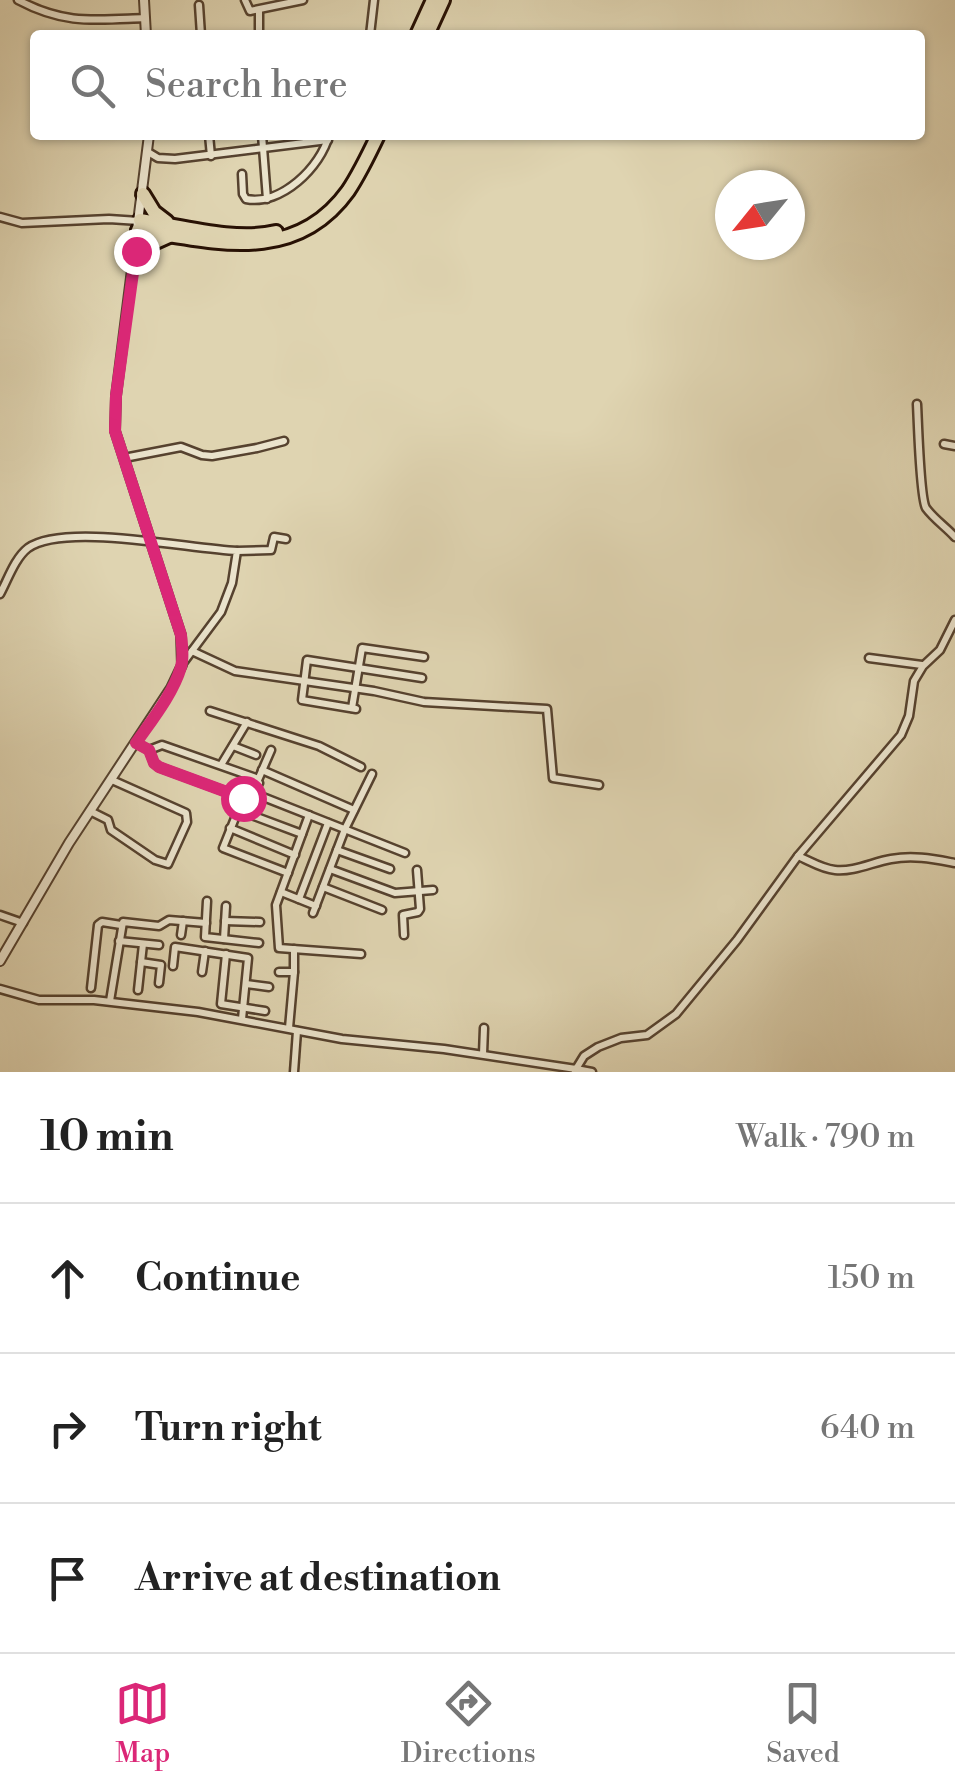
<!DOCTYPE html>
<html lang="en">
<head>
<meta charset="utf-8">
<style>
  :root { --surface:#fff; --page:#f2f2f2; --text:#222; --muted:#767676; --line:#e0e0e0; --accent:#db2777 }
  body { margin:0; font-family:"Libre Bodoni",serif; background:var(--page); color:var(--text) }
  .compass { position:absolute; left:715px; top:170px; width:90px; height:90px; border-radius:50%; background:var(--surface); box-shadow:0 2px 8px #0004; rotate:240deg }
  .stop { position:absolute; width:30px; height:30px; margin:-22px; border:8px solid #db2777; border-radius:50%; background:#fff }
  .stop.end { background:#db2777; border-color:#fff; box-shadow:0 2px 10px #0008 }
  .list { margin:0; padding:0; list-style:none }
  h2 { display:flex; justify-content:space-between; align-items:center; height:130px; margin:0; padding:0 40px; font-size:42px }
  h2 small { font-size:32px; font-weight:400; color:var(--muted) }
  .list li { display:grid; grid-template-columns:65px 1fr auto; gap:30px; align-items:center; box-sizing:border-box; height:150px; padding:0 40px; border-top:2px solid var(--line) }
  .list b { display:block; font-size:38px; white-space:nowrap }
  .list em { font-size:32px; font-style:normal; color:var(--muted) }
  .icon { flex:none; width:55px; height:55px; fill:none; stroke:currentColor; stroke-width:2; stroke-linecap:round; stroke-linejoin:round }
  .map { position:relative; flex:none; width:955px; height:1072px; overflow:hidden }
  .search { position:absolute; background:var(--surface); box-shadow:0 2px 8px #0004; left:30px; right:30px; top:30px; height:110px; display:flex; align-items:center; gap:25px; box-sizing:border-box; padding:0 35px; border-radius:10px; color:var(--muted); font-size:38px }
  .sheet { height:580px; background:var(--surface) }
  nav { display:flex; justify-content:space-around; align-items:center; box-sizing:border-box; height:140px; border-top:2px solid var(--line); background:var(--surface); font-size:28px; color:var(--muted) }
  nav a { display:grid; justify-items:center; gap:5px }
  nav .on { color:var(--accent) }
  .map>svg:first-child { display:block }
</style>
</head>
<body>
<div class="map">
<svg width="955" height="1072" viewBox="0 0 955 1072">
  <rect width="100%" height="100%" fill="#dfd4b1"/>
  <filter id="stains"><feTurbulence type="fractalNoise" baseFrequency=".002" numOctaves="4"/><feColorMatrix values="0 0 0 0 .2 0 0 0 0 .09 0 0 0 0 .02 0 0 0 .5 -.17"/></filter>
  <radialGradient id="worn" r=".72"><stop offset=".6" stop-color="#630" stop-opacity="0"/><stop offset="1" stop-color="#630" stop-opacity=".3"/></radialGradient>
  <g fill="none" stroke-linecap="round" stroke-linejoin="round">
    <g stroke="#56422f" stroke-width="11">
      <g id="minor">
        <path d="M18 0C65 25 94 20 145 18"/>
        <path d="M245 0 250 11 303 0"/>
        <path d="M199 5 201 35"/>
        <path d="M259 10V35"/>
        <path d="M370 35 374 0"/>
        <path d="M209 135 211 156"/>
        <path d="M262 135 267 199"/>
        <path d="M148 152 158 158 175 159 328 140"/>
        <path d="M242 174 243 194 246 199C281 206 321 167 329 135"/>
        <path d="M0 217 22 223 109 219 139 221"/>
        <path d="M917 404C918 422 920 498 926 508 934 519 946 527 955 537"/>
        <path d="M944 444 955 446"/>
        <path d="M124 458 181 447 202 455 212 456 257 448 284 441"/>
        <path d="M237 551 271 550 274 537 286 539"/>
        <path d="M0 594C8 579 15 558 28 548 65 522 189 549 237 551L232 583 221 612 183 663"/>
        <path d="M192 651 235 671 374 691 424 702 547 709 553 778 599 785"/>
        <path d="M869 658 922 665"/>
        <path d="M352 708 362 648 424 657"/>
        <path d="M356 709 302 700 307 660 422 678"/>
        <path d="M210 711 319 746 361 767"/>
        <path d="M136 743 149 750 154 763 159 767 243 798 252 794 259 783 256 778 162 745 149 750"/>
        <path d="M233 746 256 755"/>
        <path d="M221 765 247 722"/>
        <path d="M262 770 354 810"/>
        <path d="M258 780 271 750"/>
        <path d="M253 793 405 853"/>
        <path d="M243 798 223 848 288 873"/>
        <path d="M238 810 302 834"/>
        <path d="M90 811 108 820 111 830 155 860 168 864 187 822 186 813 112 780"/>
        <path d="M309 815 276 905 279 948 361 954"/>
        <path d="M230 828 295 855"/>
        <path d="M337 850 390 869"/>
        <path d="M798 856C810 861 822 869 835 870 854 872 873 862 891 859 914 855 933 859 955 863"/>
        <path d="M330 869 395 893 433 890"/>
        <path d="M323 887 382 910"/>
        <path d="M281 892 316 906"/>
        <path d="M299 899 328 823"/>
        <path d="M207 901 205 937 259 943"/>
        <path d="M313 913 345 829 372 774"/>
        <path d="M0 915 23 923"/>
        <path d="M225 921 260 922"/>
        <path d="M181 935 183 921"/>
        <path d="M404 935 403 915 418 912 420 909 417 870"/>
        <path d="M224 939 226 906"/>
        <path d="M119 941 159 945"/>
        <path d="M226 954 221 1004 265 1011"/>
        <path d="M141 962 161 965 159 983"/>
        <path d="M173 966 175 947 248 958 242 1019"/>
        <path d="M202 972 205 951"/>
        <path d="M279 972H294L289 1028"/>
        <path d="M294 972V949"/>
        <path d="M246 984 269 987"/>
        <path d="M91 988 98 925 102 922 121 925"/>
        <path d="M0 989 39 1000H94L198 1012 342 1039 444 1049 576 1069 584 1056 598 1047 621 1038 647 1035 676 1014 737 940 798 856 901 735 909 716 914 681 923 666 940 650 955 620"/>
        <path d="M138 990 143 944"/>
        <path d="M110 1001 123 922 159 926 169 920 206 923"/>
        <path d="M483 1054 484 1028"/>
        <path d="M575 1071 576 1069 592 1072"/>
        <path d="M294 1072 297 1031"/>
      </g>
    </g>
    <g stroke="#56422f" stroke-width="12">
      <g id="tertiary">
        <path d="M144 0 146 35"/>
        <path d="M0 961 69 843 171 688 182 665 181 635 115 431 116 396 149 135"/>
      </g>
    </g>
    <g stroke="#281104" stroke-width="18">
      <g id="motorway">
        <path d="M417 35 433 0"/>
        <path d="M427 35 443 0"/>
        <path d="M143 194 154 212 167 222"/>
        <path d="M140 220C181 226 236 242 276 232"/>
        <path d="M138 230C215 242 295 265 348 191 360 173 369 154 378 135"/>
        <path d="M133 266 149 245 169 236"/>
      </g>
    </g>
    <use href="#minor" stroke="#eae3cc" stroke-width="6"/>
    <use href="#tertiary" stroke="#eae3cc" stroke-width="8"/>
    <use href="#motorway" stroke="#dfd4b1" stroke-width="12"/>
  </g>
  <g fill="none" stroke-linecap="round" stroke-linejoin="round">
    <path stroke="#db2777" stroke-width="12" d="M136 251 116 396 115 431 181 635C182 645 184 657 181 667 173 694 152 720 136 743L149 750 154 763 159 767 243 798"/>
  </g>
  <rect width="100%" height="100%" filter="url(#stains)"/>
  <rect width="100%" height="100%" fill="url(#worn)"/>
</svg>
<svg class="compass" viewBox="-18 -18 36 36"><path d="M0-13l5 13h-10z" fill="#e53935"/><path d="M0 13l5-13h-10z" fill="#767676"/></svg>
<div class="stop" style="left:243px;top:798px"></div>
<div class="stop end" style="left:136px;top:251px"></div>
<div class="search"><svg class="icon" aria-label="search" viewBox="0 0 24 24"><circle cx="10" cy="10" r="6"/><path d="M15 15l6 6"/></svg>Search here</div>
</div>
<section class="sheet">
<h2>10 min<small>Walk · 790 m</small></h2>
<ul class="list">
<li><svg class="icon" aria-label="ahead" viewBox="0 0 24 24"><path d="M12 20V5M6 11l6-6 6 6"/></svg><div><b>Continue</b></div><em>150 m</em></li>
<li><svg class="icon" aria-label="right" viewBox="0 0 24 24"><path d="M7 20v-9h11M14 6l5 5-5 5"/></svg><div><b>Turn right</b></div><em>640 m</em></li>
<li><svg class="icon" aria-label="arrive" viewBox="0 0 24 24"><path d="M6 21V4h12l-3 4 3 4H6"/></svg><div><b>Arrive at destination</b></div></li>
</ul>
</section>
<nav>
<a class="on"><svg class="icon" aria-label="map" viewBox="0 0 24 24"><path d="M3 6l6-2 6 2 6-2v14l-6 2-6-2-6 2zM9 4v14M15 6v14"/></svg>Map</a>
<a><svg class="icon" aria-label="directions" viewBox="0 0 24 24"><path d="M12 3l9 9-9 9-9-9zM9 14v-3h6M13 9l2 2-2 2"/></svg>Directions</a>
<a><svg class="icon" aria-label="saved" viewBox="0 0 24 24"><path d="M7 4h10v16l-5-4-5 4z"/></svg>Saved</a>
</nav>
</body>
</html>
